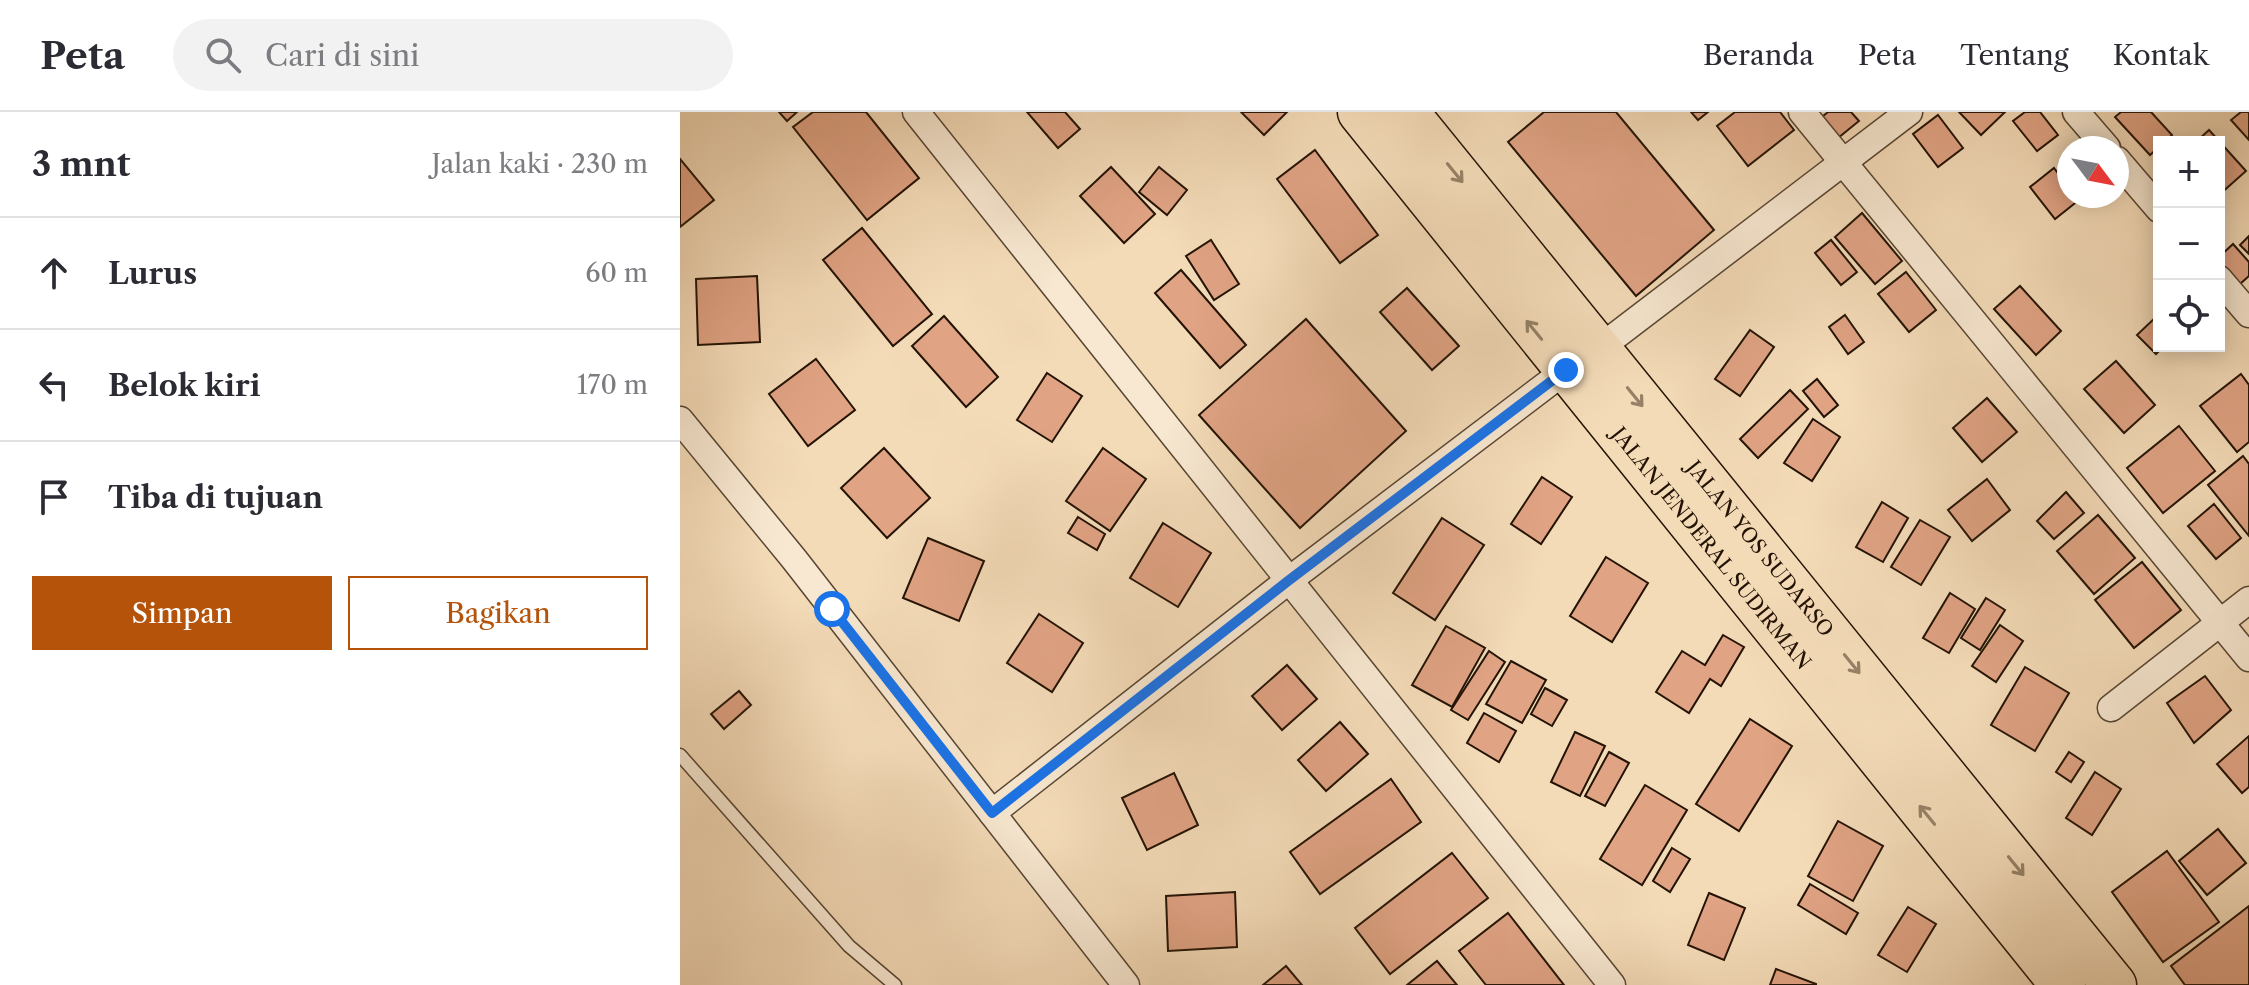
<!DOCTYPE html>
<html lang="id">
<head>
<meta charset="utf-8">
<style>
  :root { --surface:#fff; --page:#f2f2f3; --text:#2b2b33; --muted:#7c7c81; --line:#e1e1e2; --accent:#b45309 }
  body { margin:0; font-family:"Libre Caslon Text",serif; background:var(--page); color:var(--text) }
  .controls { position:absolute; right:24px; top:24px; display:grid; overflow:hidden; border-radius:0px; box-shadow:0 4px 20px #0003 }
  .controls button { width:72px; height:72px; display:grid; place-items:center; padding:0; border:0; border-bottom:2px solid var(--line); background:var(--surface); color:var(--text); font:40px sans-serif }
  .compass { position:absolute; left:1377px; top:24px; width:72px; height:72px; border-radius:50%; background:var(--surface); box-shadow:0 4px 20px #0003; rotate:122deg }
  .stop { position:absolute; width:24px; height:24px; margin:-18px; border:6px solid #1a73e8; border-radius:50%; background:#fff }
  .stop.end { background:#1a73e8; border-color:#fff; box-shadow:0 2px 8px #0008 }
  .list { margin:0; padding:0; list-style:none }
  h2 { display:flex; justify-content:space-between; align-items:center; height:104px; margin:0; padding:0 32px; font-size:34px }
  h2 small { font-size:26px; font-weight:400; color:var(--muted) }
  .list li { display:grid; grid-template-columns:52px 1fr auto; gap:24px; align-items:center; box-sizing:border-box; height:112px; padding:0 32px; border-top:2px solid var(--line) }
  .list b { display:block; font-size:30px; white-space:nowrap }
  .list em { font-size:26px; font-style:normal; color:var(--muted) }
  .actions { display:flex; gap:16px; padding:24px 32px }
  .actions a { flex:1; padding:18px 0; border:2px solid var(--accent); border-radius:0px; text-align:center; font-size:28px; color:var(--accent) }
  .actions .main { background:var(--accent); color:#fff }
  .icon { flex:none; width:44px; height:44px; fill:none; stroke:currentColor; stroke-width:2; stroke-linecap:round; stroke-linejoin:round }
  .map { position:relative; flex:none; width:1569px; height:873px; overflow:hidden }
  header { display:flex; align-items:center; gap:48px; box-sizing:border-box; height:112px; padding:0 40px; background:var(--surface); border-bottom:2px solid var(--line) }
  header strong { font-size:38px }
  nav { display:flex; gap:44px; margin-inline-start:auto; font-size:28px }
  .search { width:560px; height:72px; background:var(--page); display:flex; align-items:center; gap:20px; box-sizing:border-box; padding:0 28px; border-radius:44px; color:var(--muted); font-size:30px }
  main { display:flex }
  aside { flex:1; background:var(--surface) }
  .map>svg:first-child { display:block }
</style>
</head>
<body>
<header>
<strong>Peta</strong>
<div class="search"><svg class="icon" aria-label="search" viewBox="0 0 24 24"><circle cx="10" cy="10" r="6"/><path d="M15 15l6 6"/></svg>Cari di sini</div>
<nav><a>Beranda</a><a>Peta</a><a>Tentang</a><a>Kontak</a></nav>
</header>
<main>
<aside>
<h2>3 mnt<small>Jalan kaki · 230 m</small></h2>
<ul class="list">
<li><svg class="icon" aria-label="ahead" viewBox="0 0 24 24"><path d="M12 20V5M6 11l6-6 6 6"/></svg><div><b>Lurus</b></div><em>60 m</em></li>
<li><svg class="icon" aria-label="left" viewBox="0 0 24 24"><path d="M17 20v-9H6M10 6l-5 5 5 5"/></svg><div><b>Belok kiri</b></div><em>170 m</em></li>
<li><svg class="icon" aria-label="arrive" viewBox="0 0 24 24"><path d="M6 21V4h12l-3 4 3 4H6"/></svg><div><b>Tiba di tujuan</b></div></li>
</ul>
<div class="actions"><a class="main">Simpan</a><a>Bagikan</a></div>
</aside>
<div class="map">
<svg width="1569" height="873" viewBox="0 0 1569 873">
  <rect width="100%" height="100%" fill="#f4dbb8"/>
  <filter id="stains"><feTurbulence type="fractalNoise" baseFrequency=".0025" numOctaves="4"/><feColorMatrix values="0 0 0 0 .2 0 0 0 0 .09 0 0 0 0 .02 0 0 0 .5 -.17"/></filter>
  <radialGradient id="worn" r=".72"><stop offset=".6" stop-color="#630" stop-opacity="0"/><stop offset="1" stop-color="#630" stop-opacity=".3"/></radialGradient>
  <g fill="#e0a384" stroke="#231305" stroke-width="2">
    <path d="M99 0H117L107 9Z"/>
    <path d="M133 0H186L239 66 187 108 113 15Z"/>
    <path d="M347 0H385L400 17 378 36Z"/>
    <path d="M561 0H607L584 23Z"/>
    <path d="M864 0H936L1034 118 956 184 828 30Z"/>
    <path d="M1011 0H1028L1018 8Z"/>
    <path d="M1055 0H1100L1114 18 1068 54 1037 14Z"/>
    <path d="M1148 0H1171L1179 9 1158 26 1142 5Z"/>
    <path d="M1279 0H1325L1301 23Z"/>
    <path d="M1345 0H1360L1378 23 1357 39 1333 9Z"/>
    <path d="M1441 0H1471L1492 23 1485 30H1479V35L1470 43 1435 5Z"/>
    <path d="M1561 0H1569V28L1551 8Z"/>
    <path d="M1258 3 1283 36 1258 55 1233 22Z"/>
    <path d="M1529 18 1566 59 1539 83V30H1516Z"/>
    <path d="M635 38 698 123 660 151 597 67Z"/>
    <path d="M0 47 34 88 0 115Z"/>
    <path d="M431 55 475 102 444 131 400 84Z"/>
    <path d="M479 55 507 78 487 103 459 80Z"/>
    <path d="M1374 56 1389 76V84H1395L1399 88 1375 107 1350 75Z"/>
    <path d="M1182 101 1222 149 1195 172 1155 125Z"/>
    <path d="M182 116 252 202 213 234 143 148Z"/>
    <path d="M1569 124V142L1560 133Z"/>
    <path d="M531 128 559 172 534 188 506 144Z"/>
    <path d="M1151 128 1177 160 1161 173 1135 141Z"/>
    <path d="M1553 132 1569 150V164L1560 172 1539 149V145Z"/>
    <path d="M501 158 566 233 540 256 475 181Z"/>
    <path d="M1226 160 1256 198 1229 220 1198 182Z"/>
    <path d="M77 164 80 230 18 233 16 167Z"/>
    <path d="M1340 174 1381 219 1356 243 1314 197Z"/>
    <path d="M727 176 779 234 752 258 700 200Z"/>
    <path d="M1479 202V234H1484L1476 242 1457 223Z"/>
    <path d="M1165 203 1184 230 1168 242 1149 215Z"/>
    <path d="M264 204 318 265 286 295 232 234Z"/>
    <path d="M626 207 726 319 620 416 519 303Z"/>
    <path d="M1070 218 1094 235 1060 284 1035 267Z"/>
    <path d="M136 247 175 298 128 334 89 282Z"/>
    <path d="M1436 249 1475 293 1444 321 1404 277Z"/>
    <path d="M367 261 402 284 372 330 337 308Z"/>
    <path d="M1561 262 1569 273V330L1557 340 1520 294Z"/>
    <path d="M1137 267 1158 293 1144 305 1123 279Z"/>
    <path d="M1110 278 1128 297 1078 346 1060 327Z"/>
    <path d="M1307 286 1337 320 1302 350 1273 316Z"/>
    <path d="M1133 307 1160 325 1132 369 1104 351Z"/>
    <path d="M1499 314 1535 359 1483 401 1447 356Z"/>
    <path d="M204 336 250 386 207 426 161 376Z"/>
    <path d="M423 336 466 367 430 419 386 389Z"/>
    <path d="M1563 344 1569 352V424L1528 373Z"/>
    <path d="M862 365 892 385 861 432 831 412Z"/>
    <path d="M1307 367 1330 398 1292 429 1268 398Z"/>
    <path d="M1386 380 1404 401 1374 427 1357 409Z"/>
    <path d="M1202 390 1228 406 1203 450 1176 435Z"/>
    <path d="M1534 392 1561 426 1536 447 1508 414Z"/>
    <path d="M1418 403 1455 446 1414 482 1377 439Z"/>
    <path d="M398 405 425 422 417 438 388 421Z"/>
    <path d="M762 406 804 433 755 508 713 481Z"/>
    <path d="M1240 408 1270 425 1241 473 1211 455Z"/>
    <path d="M483 411 531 441 498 495 450 466Z"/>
    <path d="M248 426 304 449 279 509 223 486Z"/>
    <path d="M926 445 968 471 932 530 890 504Z"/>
    <path d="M1462 450 1501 498 1454 536 1415 488Z"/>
    <path d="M1270 481 1295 497 1269 541 1243 526Z"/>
    <path d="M1306 486 1325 498 1300 538 1281 526Z"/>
    <path d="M359 502 403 531 372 580 327 551Z"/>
    <path d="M1320 513 1343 529 1316 570 1292 554Z"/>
    <path d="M766 514 805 536 772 595 732 573Z"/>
    <path d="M1043 523 1064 535 1041 574 1030 567 1009 601 976 580 1002 539 1025 553Z"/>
    <path d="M809 539 825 550 788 608 771 598Z"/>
    <path d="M831 549 866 568 842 611 806 592Z"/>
    <path d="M607 553 637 587 602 618 572 584Z"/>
    <path d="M1345 555 1389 581 1355 639 1311 613Z"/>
    <path d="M1525 564 1551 598 1514 631 1487 591Z"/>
    <path d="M865 576 887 588 872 614 851 602Z"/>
    <path d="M59 579 71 593 44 617 31 602Z"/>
    <path d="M804 601 836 619 819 650 787 631Z"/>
    <path d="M1070 607 1112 634 1059 719 1016 692Z"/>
    <path d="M660 610 688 642 646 679 618 648Z"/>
    <path d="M895 620 925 634 900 684 871 670Z"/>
    <path d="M1569 624V675L1562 681 1537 652Z"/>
    <path d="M929 640 949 651 925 694 905 684Z"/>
    <path d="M1389 640 1404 650 1391 670 1376 660Z"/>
    <path d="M1415 660 1441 677 1412 723 1386 706Z"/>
    <path d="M494 661 518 713 467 738 442 686Z"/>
    <path d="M711 667 741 710 640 782 610 740Z"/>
    <path d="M965 673 1007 698 962 773 920 747Z"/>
    <path d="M1158 709 1203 734 1173 789 1128 764Z"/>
    <path d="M1538 717 1566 751 1527 783 1499 749Z"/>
    <path d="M992 736 1010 747 990 780 973 769Z"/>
    <path d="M1487 739 1539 810 1483 850 1432 780Z"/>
    <path d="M772 741 808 786 710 862 675 816Z"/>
    <path d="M1130 772 1178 801 1166 822 1118 793Z"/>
    <path d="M555 780 557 835 488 839 486 784Z"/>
    <path d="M1029 781 1065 796 1044 848 1008 833Z"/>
    <path d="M1569 794V873H1505L1491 854Z"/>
    <path d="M1228 795 1256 812 1227 860 1198 843Z"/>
    <path d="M828 801 884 873H806L779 839Z"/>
    <path d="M757 849 777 873H727Z"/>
    <path d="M606 854 622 873H583Z"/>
    <path d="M1096 857 1136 872V873H1090Z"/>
  </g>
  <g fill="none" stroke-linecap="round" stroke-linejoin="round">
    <g stroke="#574532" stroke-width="15">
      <path id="lane" d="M0 643 169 834 215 873"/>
    </g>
    <g stroke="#574532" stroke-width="29">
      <g id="street">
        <path d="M236 0 932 873"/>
        <path d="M1122 0 1569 546"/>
        <path d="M1396 0 1427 36"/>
        <path d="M1437 48 1479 97"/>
        <path d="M1539 167 1569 202"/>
        <path d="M917 238 1229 0"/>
        <path d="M0 308 114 447 446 873"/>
        <path d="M1431 596 1569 488"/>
        <path d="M312 701 608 469 886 258"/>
      </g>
    </g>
    <g stroke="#231305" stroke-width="47">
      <g id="highway">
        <path id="s1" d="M680 0 1383 873"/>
        <path id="s2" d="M726 0 1434 873"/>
      </g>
    </g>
    <use href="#lane" stroke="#f8e8d1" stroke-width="12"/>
    <use href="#street" stroke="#f8e8d1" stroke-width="26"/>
    <use href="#highway" stroke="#f4dbb8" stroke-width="44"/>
  </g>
  <defs><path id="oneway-shaft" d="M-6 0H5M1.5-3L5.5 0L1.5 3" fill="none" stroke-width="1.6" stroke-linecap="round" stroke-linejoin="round" transform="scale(2)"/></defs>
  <g stroke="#968167">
    <use href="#oneway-shaft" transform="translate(775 61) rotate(51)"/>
    <use href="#oneway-shaft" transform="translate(854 218) rotate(-129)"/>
    <use href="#oneway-shaft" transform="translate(955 285) rotate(51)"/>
    <use href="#oneway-shaft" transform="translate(1172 552) rotate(51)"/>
    <use href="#oneway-shaft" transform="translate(1247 703) rotate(-129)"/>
    <use href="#oneway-shaft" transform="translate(1336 754) rotate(51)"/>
  </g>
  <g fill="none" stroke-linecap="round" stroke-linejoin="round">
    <path stroke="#1a73e8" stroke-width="10" d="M152 497 312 701 608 469 886 258"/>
  </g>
  <g text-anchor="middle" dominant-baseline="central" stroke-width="7" stroke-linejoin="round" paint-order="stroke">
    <g font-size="20" fill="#231305" stroke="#f8e8d1">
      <text stroke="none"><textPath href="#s1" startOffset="560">JALAN JENDERAL SUDIRMAN</textPath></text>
      <text stroke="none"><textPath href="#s2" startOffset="562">JALAN YOS SUDARSO</textPath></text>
    </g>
  </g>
  <rect width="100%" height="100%" filter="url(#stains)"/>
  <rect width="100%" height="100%" fill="url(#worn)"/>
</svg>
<div class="controls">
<button>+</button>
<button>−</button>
<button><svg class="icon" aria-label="locate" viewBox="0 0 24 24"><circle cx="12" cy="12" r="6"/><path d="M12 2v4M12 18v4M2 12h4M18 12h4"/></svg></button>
</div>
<svg class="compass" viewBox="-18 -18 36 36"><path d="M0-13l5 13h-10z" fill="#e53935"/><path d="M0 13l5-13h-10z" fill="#7c7c81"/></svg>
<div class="stop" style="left:152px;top:497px"></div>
<div class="stop end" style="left:886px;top:258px"></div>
</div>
</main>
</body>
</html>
